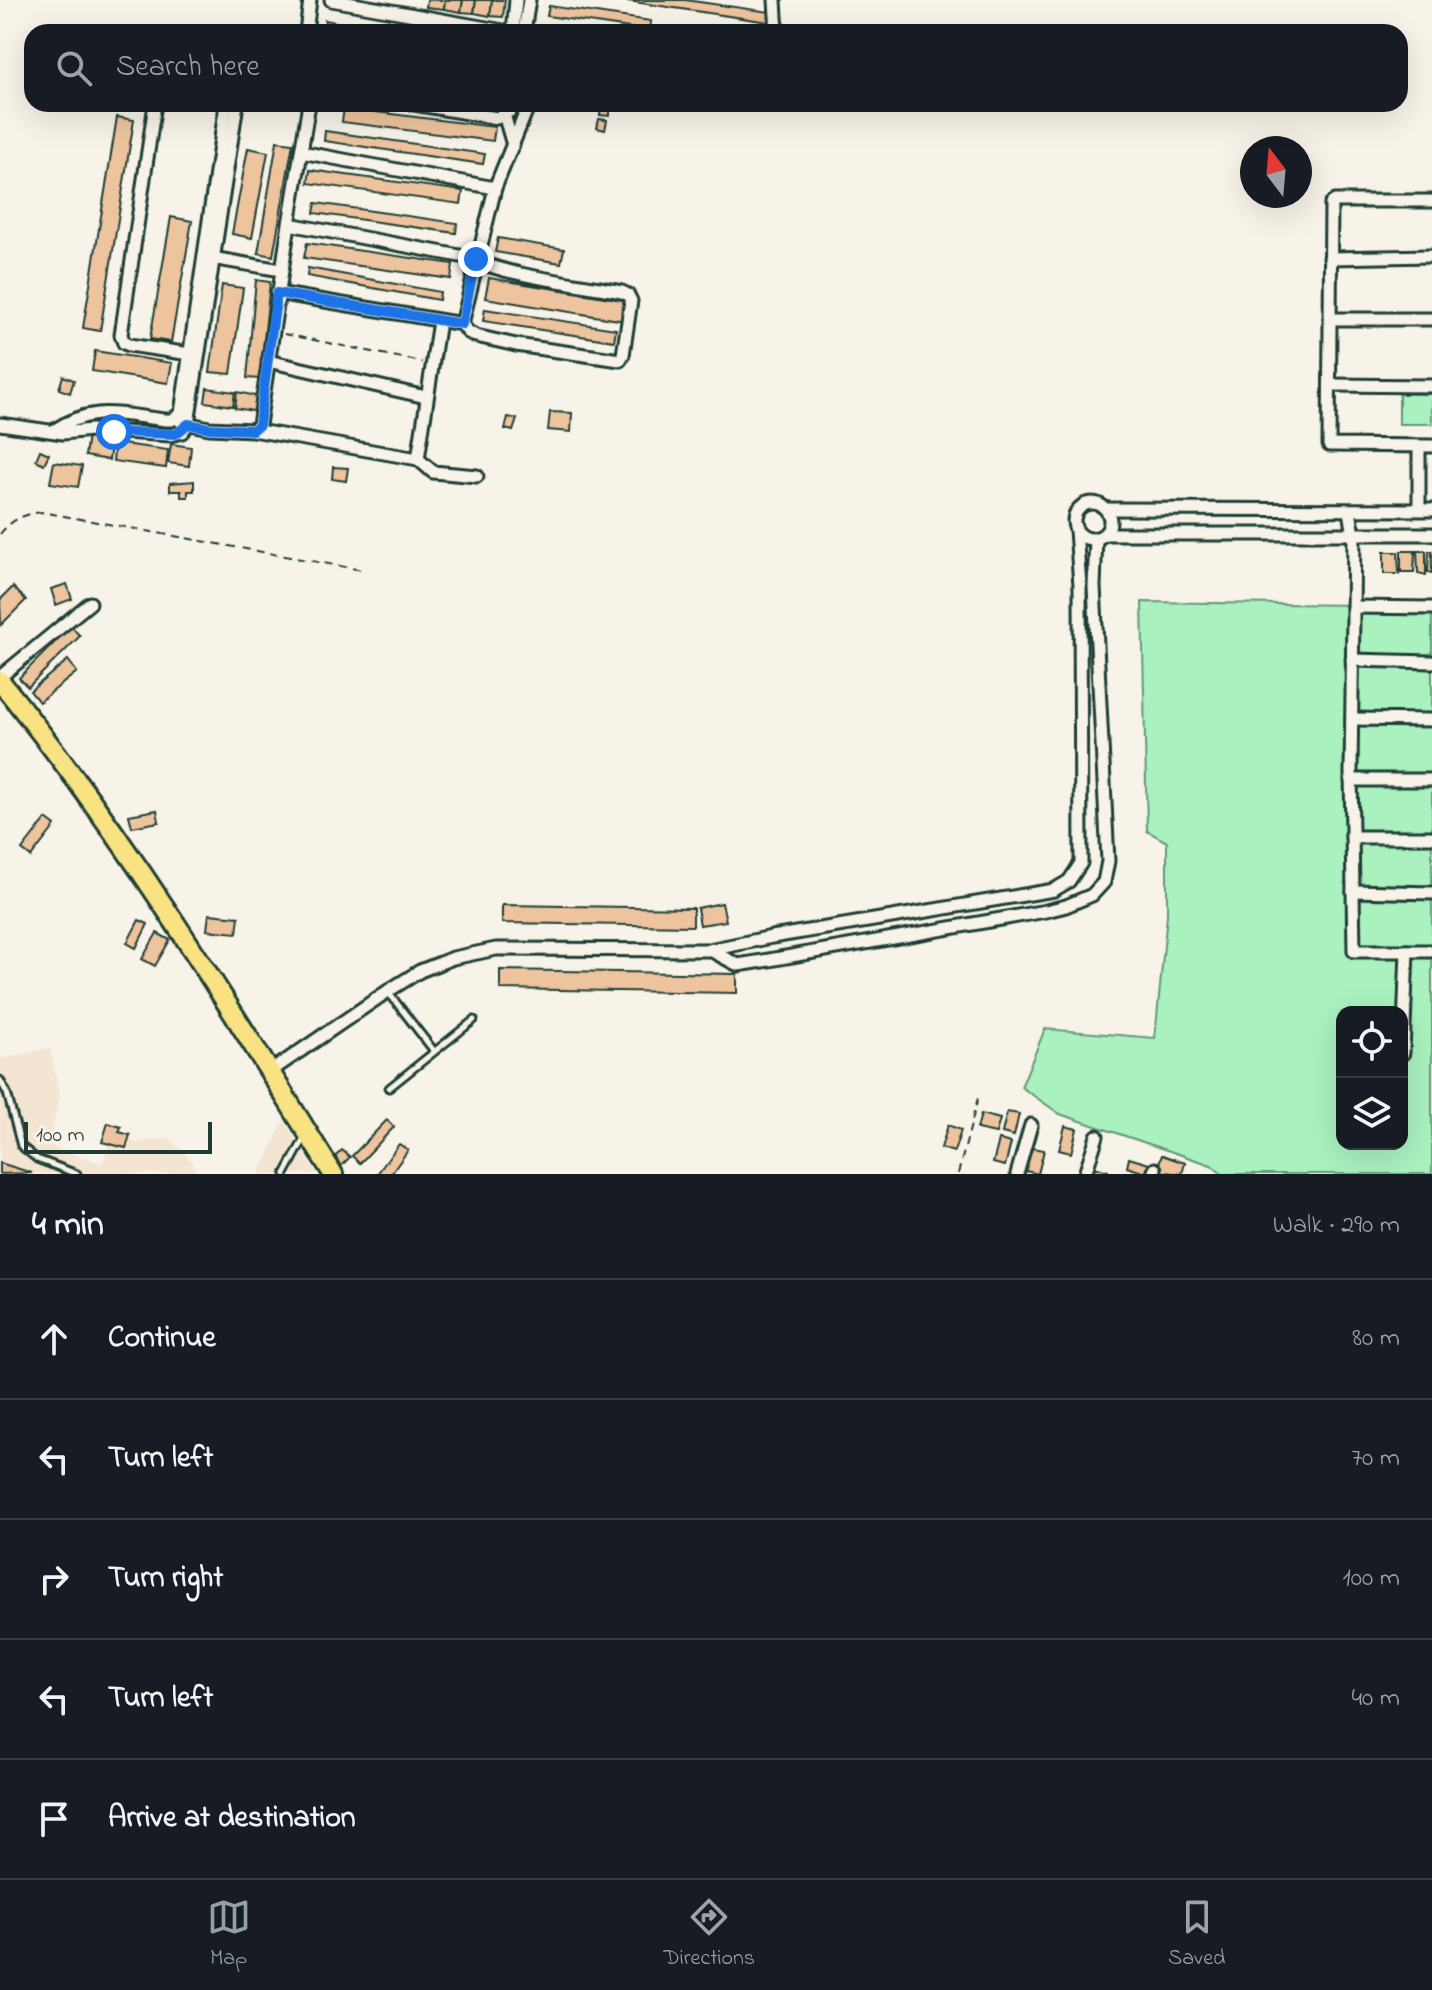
<!DOCTYPE html>
<html lang="en">
<head>
<meta charset="utf-8">
<style>
  :root { --surface:#171b24; --page:#20242c; --text:#f1f3f6; --muted:#9ea1a6; --line:#363941; --accent:#92a19f }
  body { margin:0; font-family:"Indie Flower",sans-serif; background:var(--page); color:var(--text) }
  .controls { position:absolute; right:24px; bottom:24px; display:grid; overflow:hidden; border-radius:16px; box-shadow:0 8px 32px #0002 }
  .controls button { width:72px; height:72px; display:grid; place-items:center; padding:0; border:0; border-bottom:2px solid var(--line); background:var(--surface); color:var(--text); font:40px sans-serif }
  .compass { position:absolute; left:1240px; top:136px; width:72px; height:72px; border-radius:50%; background:var(--surface); box-shadow:0 8px 32px #0002; rotate:344deg }
  .scale { position:absolute; left:24px; bottom:20px; width:188px; box-sizing:border-box; padding-left:8px; border:4px solid #1f3d34; border-top:0; font-size:22px; line-height:28px; white-space:nowrap; color:#1f3d34; -webkit-text-stroke:6px #f7f3e8; paint-order:stroke }
  .stop { position:absolute; width:24px; height:24px; margin:-18px; border:6px solid #1a73e8; border-radius:50%; background:#fff }
  .stop.end { background:#1a73e8; border-color:#fff; box-shadow:0 2px 8px #0008 }
  .list { margin:0; padding:0; list-style:none }
  h2 { display:flex; justify-content:space-between; align-items:center; height:104px; margin:0; padding:0 32px; font-size:34px }
  h2 small { font-size:26px; font-weight:400; color:var(--muted) }
  .list li { display:grid; grid-template-columns:52px 1fr auto; gap:24px; align-items:center; box-sizing:border-box; height:120px; padding:0 32px; border-top:2px solid var(--line) }
  .list b { display:block; font-size:30px; white-space:nowrap }
  .list em { font-size:26px; font-style:normal; color:var(--muted) }
  .icon { flex:none; width:44px; height:44px; fill:none; stroke:currentColor; stroke-width:2; stroke-linecap:round; stroke-linejoin:round }
  .map { position:relative; flex:none; width:1432px; height:1174px; overflow:hidden }
  .search { position:absolute; background:var(--surface); box-shadow:0 8px 32px #0002; left:24px; right:24px; top:24px; height:88px; display:flex; align-items:center; gap:20px; box-sizing:border-box; padding:0 28px; border-radius:24px; color:var(--muted); font-size:30px }
  .sheet { height:704px; background:var(--surface) }
  nav { display:flex; justify-content:space-around; align-items:center; box-sizing:border-box; height:112px; border-top:2px solid var(--line); background:var(--surface); font-size:22px; color:var(--muted) }
  nav a { display:grid; justify-items:center; gap:4px }
  nav .on { color:var(--accent) }
  .map>svg:first-child { display:block }
</style>
</head>
<body>
<div class="map">
<svg width="1432" height="1174" viewBox="0 0 1432 1174">
  <rect width="100%" height="100%" fill="#f7f3e8"/>
  <filter id="ink" filterUnits="userSpaceOnUse"><feTurbulence type="fractalNoise" baseFrequency=".0125" numOctaves="2"/><feDisplacementMap in="SourceGraphic" scale="16" xChannelSelector="R" yChannelSelector="G"/><feConvolveMatrix kernelMatrix="1 2 1 2 8 2 1 2 1" color-interpolation-filters="sRGB"/></filter>
  <g filter="url(#ink)">
    <g fill="#f4e5d2">
      <path d="M50 1048 60 1097 48 1145 102 1164 114 1134 136 1143 169 1138 192 1161 196 1174H0V1059Z"/>
      <path d="M284 1120 317 1174H259Z"/>
    </g>
    <g fill="#a9f1bf" stroke="#64977a" stroke-width="2" fill-rule="evenodd">
      <rect x="1399" y="394" width="33" height="30"/>
      <path d="M1142 602 1432 606V1174H1222L1211 1165 1060 1114 1021 1087 1045 1029 1155 1038 1167 915V842L1147 831ZM1342 1012H1402V1144H1342Z"/>
    </g>
    <g fill="#eec49e" stroke="#1f3d34" stroke-width="2">
      <path d="M427 0H445L444 9 426 7Z"/>
      <path d="M445 0H463L461 12 444 9Z"/>
      <path d="M463 0H476L474 13 461 12Z"/>
      <path d="M476 0H492L490 16 474 13Z"/>
      <path d="M492 0H505L503 17 490 16Z"/>
      <path d="M621 0H685L770 12 769 22Z"/>
      <path d="M549 6 651 21 650 31 547 16Z"/>
      <path d="M325 20 385 32 323 31Z"/>
      <path d="M601 104H610V116L600 115Z"/>
      <path d="M344 108 495 127 493 141 342 122Z"/>
      <path d="M117 117 134 120 100 331 83 328Z"/>
      <path d="M599 119 607 120 605 130 597 128Z"/>
      <path d="M325 131 485 154 483 164 324 141Z"/>
      <path d="M277 141 293 143 273 256 258 253Z"/>
      <path d="M248 148 268 152 252 238 232 234Z"/>
      <path d="M310 170 463 191 461 204 308 183Z"/>
      <path d="M316 203 457 223 456 233 314 213Z"/>
      <path d="M171 217 192 221 171 342 150 339Z"/>
      <path d="M498 238 564 249 561 263 495 252Z"/>
      <path d="M307 243 453 264 451 279 304 258Z"/>
      <path d="M308 268 440 292 439 300 307 276Z"/>
      <path d="M489 278 629 301 625 321 485 298Z"/>
      <path d="M256 280 270 282 260 379 247 378Z"/>
      <path d="M222 285 243 288 231 374 210 372Z"/>
      <path d="M485 309 616 329 614 341 483 321Z"/>
      <path d="M95 351 172 363 168 383 92 371Z"/>
      <path d="M63 376 74 380 70 393 59 389Z"/>
      <path d="M207 388 235 392 233 406 205 402Z"/>
      <path d="M237 392 261 397 259 412 235 408Z"/>
      <path d="M550 412 572 413 571 432 548 430Z"/>
      <path d="M508 417 517 419 513 431 505 429Z"/>
      <path d="M88 435 112 439 109 460 85 456Z"/>
      <path d="M115 443 168 450 166 468 113 461Z"/>
      <path d="M171 444 191 447 189 466 168 463Z"/>
      <path d="M40 450 49 454 44 464 36 460Z"/>
      <path d="M54 462 82 466 78 487 50 483Z"/>
      <path d="M333 467 348 468 346 481 332 479Z"/>
      <path d="M194 481V491H188V497H181V491H170V483Z"/>
      <path d="M1401 551H1415L1414 572H1401Z"/>
      <path d="M1417 551H1426V575L1418 573Z"/>
      <path d="M1429 551H1432V573L1428 572Z"/>
      <path d="M1384 552H1398L1399 574H1384Z"/>
      <path d="M67 584 72 599 56 605 51 589Z"/>
      <path d="M13 587 26 600 1 625 0 600Z"/>
      <path d="M71 626 80 636 28 687 19 678Z"/>
      <path d="M68 660 77 672 39 702 30 691Z"/>
      <path d="M157 810 159 822 132 827 129 815Z"/>
      <path d="M46 819 55 826 31 857 22 850Z"/>
      <path d="M722 903 726 921 700 925 697 908Z"/>
      <path d="M502 905 693 908V926L502 923Z"/>
      <path d="M209 914 239 917 237 933 207 930Z"/>
      <path d="M139 920 148 924 136 948 127 943Z"/>
      <path d="M157 933 170 940 155 966 142 959Z"/>
      <path d="M500 970 737 974V993L500 989Z"/>
      <path d="M1007 1112 1019 1114 1014 1136 1002 1133Z"/>
      <path d="M981 1114 1000 1119 996 1133 977 1129Z"/>
      <path d="M387 1120 394 1127 360 1163 352 1156Z"/>
      <path d="M108 1123 121 1127 119 1132 130 1135 126 1148 102 1142Z"/>
      <path d="M948 1125 961 1130 954 1152 941 1148Z"/>
      <path d="M1065 1126 1077 1129 1071 1153 1059 1150Z"/>
      <path d="M999 1140 1011 1143 1005 1166 993 1163Z"/>
      <path d="M399 1144 408 1150 391 1174H377Z"/>
      <path d="M1031 1148 1044 1150 1038 1174 1026 1171Z"/>
      <path d="M342 1150 350 1157 341 1166 334 1158Z"/>
      <path d="M1162 1155 1185 1163 1182 1174 1156 1171Z"/>
      <path d="M1129 1158 1149 1164 1146 1173 1127 1167Z"/>
      <path d="M0 1163 32 1173 0 1174Z"/>
      <path d="M1094 1167 1108 1171 1107 1174H1092Z"/>
    </g>
    <g fill="none" stroke-linecap="round" stroke-linejoin="round">
      <g stroke="#1f3d34" stroke-width="11">
        <g id="lane">
          <path d="M388 992 434 1051"/>
          <path d="M0 1080 7 1093 21 1146 37 1159 77 1174"/>
          <path d="M389 1088 474 1020"/>
          <path d="M285 1174 305 1137"/>
        </g>
      </g>
      <g stroke="#1f3d34" stroke-width="17">
        <g id="street">
          <path d="M331 0 509 32"/>
          <path d="M775 0 777 32"/>
          <path d="M306 32 310 0"/>
          <path d="M513 32 516 0"/>
          <path d="M524 32 529 0"/>
          <path d="M155 104 121 335 124 343 129 345 190 354"/>
          <path d="M309 104 289 224 476 259C495 274 593 286 622 292L628 295 631 301 623 355 620 360 516 345 476 336 468 332 462 324 495 188 529 104"/>
          <path d="M414 104 497 118 510 111 513 104"/>
          <path d="M501 104 513 145"/>
          <path d="M301 152 495 188"/>
          <path d="M1432 201H1335L1331 204 1329 445 1432 446"/>
          <path d="M206 257 281 270"/>
          <path d="M1330 258 1432 256"/>
          <path d="M277 293 462 324"/>
          <path d="M1330 319H1432"/>
          <path d="M268 361 426 397"/>
          <path d="M1330 385 1432 386"/>
          <path d="M181 422 209 428 253 430 259 425 289 224"/>
          <path d="M0 424 63 433 91 430 170 435 182 432 188 424 237 104"/>
          <path d="M253 430 418 459 439 321"/>
          <path d="M53 431C94 404 119 415 165 420H172L181 413 226 104"/>
          <path d="M418 459 433 472 477 476"/>
          <circle cx="1092" cy="521" r="18"/>
          <path d="M1419 508V447"/>
          <path d="M1106 509 1432 510"/>
          <path d="M1350 511 1354 535 1351 772 1354 951H1432"/>
          <path d="M1107 534H1432"/>
          <path d="M1353 607 1432 608"/>
          <path d="M1352 660 1432 662"/>
          <path d="M0 677 90 603"/>
          <path d="M1352 719 1432 720"/>
          <path d="M1351 780H1432"/>
          <path d="M1352 837H1432"/>
          <path d="M1353 891 1432 893"/>
          <path d="M710 950 738 965 769 960 1046 911 1066 906 1092 895 1104 882 1108 861 1094 586 1096 538"/>
          <path d="M1403 1053 1407 951"/>
          <path d="M271 1071 388 991 420 971 453 958 496 949 709 950 772 937 1054 890 1069 881 1081 863 1080 586 1076 530"/>
          <path d="M1017 1174 1031 1125"/>
          <path d="M1085 1174 1097 1136"/>
          <path d="M1153 1174 1155 1169"/>
        </g>
      </g>
      <g stroke="#1f3d34" stroke-width="24">
        <path id="primary" d="M0 681C125 835 229 1005 333 1174"/>
      </g>
      <g stroke="#1f3d34" stroke-width="2" stroke-dasharray="8 6" stroke-linecap="butt">
        <path d="M284 334 422 362"/>
        <path d="M0 534C12 519 24 514 42 512L362 570"/>
        <path d="M958 1174 979 1094"/>
      </g>
      <use href="#lane" stroke="#f7f3e8" stroke-width="5"/>
      <use href="#street" stroke="#f7f3e8" stroke-width="11"/>
      <use href="#primary" stroke="#f8e281" stroke-width="18"/>
    </g>
  </g>
  <g fill="none" stroke-linecap="round" stroke-linejoin="round" filter="url(#ink)">
    <path stroke="#1a73e8" stroke-width="10" d="M114 432 176 434 188 424 209 428 253 430 259 425 277 293 462 324 476 259"/>
  </g>
</svg>
<div class="controls">
<button><svg class="icon" aria-label="locate" viewBox="0 0 24 24"><circle cx="12" cy="12" r="6"/><path d="M12 2v4M12 18v4M2 12h4M18 12h4"/></svg></button>
<button><svg class="icon" aria-label="layers" viewBox="0 0 24 24"><path d="M12 4l9 5-9 5-9-5zM3 14l9 5 9-5"/></svg></button>
</div>
<svg class="compass" viewBox="-18 -18 36 36"><path d="M0-13l5 13h-10z" fill="#e53935"/><path d="M0 13l5-13h-10z" fill="#9ea1a6"/></svg>
<div class="scale">100 m</div>
<div class="stop" style="left:114px;top:432px"></div>
<div class="stop end" style="left:476px;top:259px"></div>
<div class="search"><svg class="icon" aria-label="search" viewBox="0 0 24 24"><circle cx="10" cy="10" r="6"/><path d="M15 15l6 6"/></svg>Search here</div>
</div>
<section class="sheet">
<h2>4 min<small>Walk · 290 m</small></h2>
<ul class="list">
<li><svg class="icon" aria-label="ahead" viewBox="0 0 24 24"><path d="M12 20V5M6 11l6-6 6 6"/></svg><div><b>Continue</b></div><em>80 m</em></li>
<li><svg class="icon" aria-label="left" viewBox="0 0 24 24"><path d="M17 20v-9H6M10 6l-5 5 5 5"/></svg><div><b>Turn left</b></div><em>70 m</em></li>
<li><svg class="icon" aria-label="right" viewBox="0 0 24 24"><path d="M7 20v-9h11M14 6l5 5-5 5"/></svg><div><b>Turn right</b></div><em>100 m</em></li>
<li><svg class="icon" aria-label="left" viewBox="0 0 24 24"><path d="M17 20v-9H6M10 6l-5 5 5 5"/></svg><div><b>Turn left</b></div><em>40 m</em></li>
<li><svg class="icon" aria-label="arrive" viewBox="0 0 24 24"><path d="M6 21V4h12l-3 4 3 4H6"/></svg><div><b>Arrive at destination</b></div></li>
</ul>
</section>
<nav>
<a class="on"><svg class="icon" aria-label="map" viewBox="0 0 24 24"><path d="M3 6l6-2 6 2 6-2v14l-6 2-6-2-6 2zM9 4v14M15 6v14"/></svg>Map</a>
<a><svg class="icon" aria-label="directions" viewBox="0 0 24 24"><path d="M12 3l9 9-9 9-9-9zM9 14v-3h6M13 9l2 2-2 2"/></svg>Directions</a>
<a><svg class="icon" aria-label="saved" viewBox="0 0 24 24"><path d="M7 4h10v16l-5-4-5 4z"/></svg>Saved</a>
</nav>
</body>
</html>
